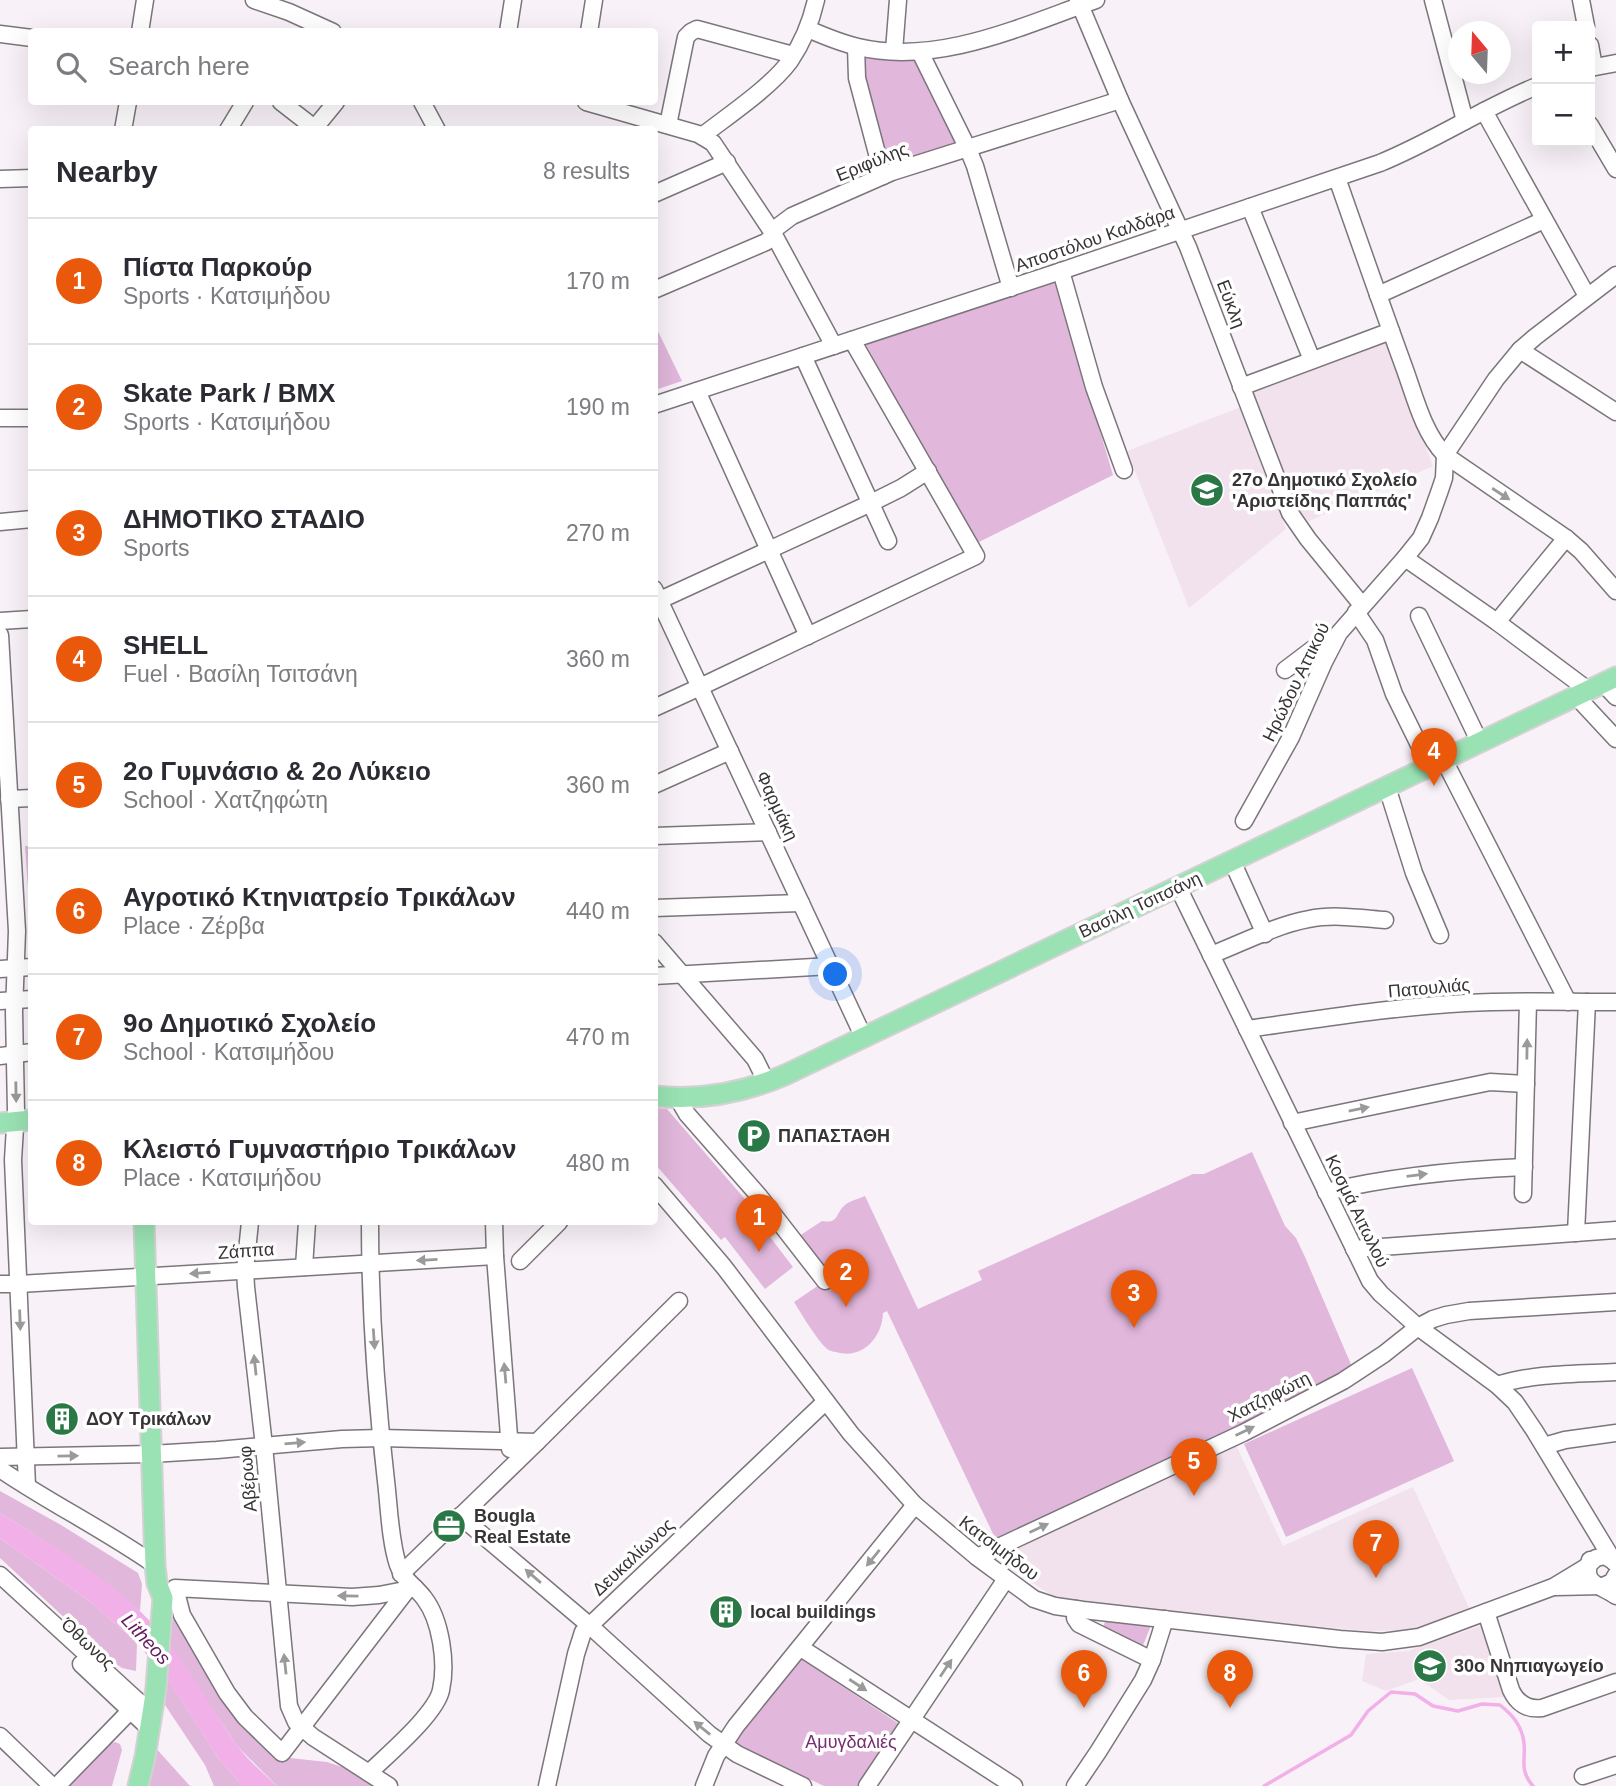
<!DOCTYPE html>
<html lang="en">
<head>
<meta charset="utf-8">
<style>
  :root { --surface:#fff; --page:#f2f2f3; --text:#2b2b33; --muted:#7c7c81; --line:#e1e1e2; --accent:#ea580c }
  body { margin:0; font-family:Helvetica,sans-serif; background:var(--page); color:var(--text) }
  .controls { position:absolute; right:21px; top:21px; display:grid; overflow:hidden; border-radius:7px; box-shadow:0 7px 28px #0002 }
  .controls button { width:63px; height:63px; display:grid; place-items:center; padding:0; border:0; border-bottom:2px solid var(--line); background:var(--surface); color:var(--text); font:35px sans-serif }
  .compass { position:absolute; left:1448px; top:21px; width:63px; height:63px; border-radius:50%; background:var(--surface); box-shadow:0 7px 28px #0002; rotate:341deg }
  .you { position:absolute; left:836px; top:975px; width:24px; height:24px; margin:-18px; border:5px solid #fff; border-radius:50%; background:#1a73e8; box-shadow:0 0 0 10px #1a73e833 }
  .badge { display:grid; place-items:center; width:46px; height:46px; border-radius:50%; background:var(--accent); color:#fff; font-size:23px; font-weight:700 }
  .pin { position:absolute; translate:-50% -58px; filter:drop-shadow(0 2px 4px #0008) }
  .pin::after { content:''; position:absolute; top:37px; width:24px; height:21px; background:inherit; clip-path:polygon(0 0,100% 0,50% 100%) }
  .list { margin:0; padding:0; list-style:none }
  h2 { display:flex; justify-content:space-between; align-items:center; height:91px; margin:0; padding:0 28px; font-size:30px }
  h2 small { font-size:23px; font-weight:400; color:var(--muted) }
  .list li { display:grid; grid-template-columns:46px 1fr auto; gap:21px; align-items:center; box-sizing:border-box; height:126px; padding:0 28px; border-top:2px solid var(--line) }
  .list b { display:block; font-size:26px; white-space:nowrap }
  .list p { margin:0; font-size:23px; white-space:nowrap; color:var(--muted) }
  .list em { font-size:23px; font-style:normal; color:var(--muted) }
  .icon { flex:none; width:38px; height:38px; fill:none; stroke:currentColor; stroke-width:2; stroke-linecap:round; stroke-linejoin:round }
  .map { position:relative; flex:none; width:1616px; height:1786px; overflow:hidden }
  .search { position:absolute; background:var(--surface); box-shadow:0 7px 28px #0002; left:28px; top:28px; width:630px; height:77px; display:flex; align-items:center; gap:18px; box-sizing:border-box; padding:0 24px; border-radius:7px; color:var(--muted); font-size:26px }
  .panel { position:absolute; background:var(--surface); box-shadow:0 7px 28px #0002; left:28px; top:126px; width:630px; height:1099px; border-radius:7px }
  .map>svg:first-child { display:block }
</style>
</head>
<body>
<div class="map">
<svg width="1616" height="1786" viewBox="0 0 1616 1786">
  <rect width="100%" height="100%" fill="#f9f1f8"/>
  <g fill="#f1e2ee">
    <path d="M1384 338 1433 466 1305 523 1294 503 1250 389Z"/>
    <path d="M1241 407 1286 529 1189 608 1127 451Z"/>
    <path d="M1236 1445 1283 1546 1413 1487 1470 1610 1410 1630 1372 1631 1321 1627 1202 1616 1058 1599 1007 1567 1002 1554Z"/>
    <path d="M1483 1625 1506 1697 1449 1700 1419 1679 1386 1691 1362 1681 1366 1654 1408 1651Z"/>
  </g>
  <g fill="#e1b7db">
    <path d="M864 58 918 59 959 146 886 168 860 66Z"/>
    <path d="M1055 280 1113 475 977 543 866 345Z"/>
    <path d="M654 323 682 381 655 390H654Z"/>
    <path d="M25 846H31V889H28Z"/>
    <path d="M655 1108 667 1109 757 1213 754 1216 793 1267 765 1289 725 1237 721 1240 655 1164Z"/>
    <path d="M1252 1152 1285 1226 1296 1238 1305 1257 1353 1369 1227 1433 1012 1532 995 1538 887 1311 883 1313C882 1338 862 1360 836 1352 831 1351 829 1351 826 1348 816 1338 802 1315 794 1302L825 1281 793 1240 822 1221C839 1224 835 1214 844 1206 848 1201 859 1199 865 1196L918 1309 982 1280 978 1271 1193 1174H1204Z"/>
    <path d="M1412 1368 1454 1461 1286 1537 1244 1444Z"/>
    <path d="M0 1491 61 1525 138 1573 142 1584 140 1611C97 1573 49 1543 0 1513Z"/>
    <path d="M0 1538 92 1603 137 1643 136 1671 122 1668 109 1659 0 1558Z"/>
    <path d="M179 1618 281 1757 327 1762 342 1767 379 1786H277L238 1747 168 1643 170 1621Z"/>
    <path d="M1106 1618 1152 1623 1142 1648 1103 1628Z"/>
    <path d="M800 1658 902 1726 860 1786H824L733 1743Z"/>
    <path d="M167 1678 219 1759 243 1786H214L205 1765 165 1705Z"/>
    <path d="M115 1742 120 1744 122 1750 112 1786H66L107 1745Z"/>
    <path d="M153 1745 190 1786H142Z"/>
  </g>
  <path fill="#f1b0e8" d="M0 1513C58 1549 121 1584 165 1638 193 1672 213 1713 239 1748 250 1762 264 1774 277 1786H243L219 1759 170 1683 137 1643 92 1603 0 1538Z"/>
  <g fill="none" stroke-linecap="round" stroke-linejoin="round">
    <path stroke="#f1b0e8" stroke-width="3.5" d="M1264 1786 1351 1735 1368 1711 1391 1692 1415 1694 1433 1706 1458 1711 1482 1704 1500 1705C1511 1714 1519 1722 1523 1737 1528 1756 1517 1768 1533 1786"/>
    <g stroke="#7c757b" stroke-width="19">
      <g id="minor">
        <path d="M254 0 289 12 333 32"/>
        <path d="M1078 0 1120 100 1188 247 1290 513 1308 539 1362 605"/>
        <path d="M1433 0 1465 121"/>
        <path d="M1581 0 1586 26"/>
        <path d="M808 29C824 36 841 43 858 47 938 66 1022 26 1096 0"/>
        <path d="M140 32 145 0"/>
        <path d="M508 32 513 0"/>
        <path d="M589 32 594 0"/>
        <path d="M0 34 32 38"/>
        <path d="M1590 45 1594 67"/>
        <path d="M856 47 857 78 883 176"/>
        <path d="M894 51 898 0"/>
        <path d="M920 52 968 149 975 166 1011 288"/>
        <path d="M1590 68 1616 63"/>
        <path d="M281 102 317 130"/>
        <path d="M422 102 437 130"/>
        <path d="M586 102 698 134 713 143 773 233 834 346"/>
        <path d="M1484 111 1587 296"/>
        <path d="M668 125 686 37 691 32 697 29 793 55"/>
        <path d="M1590 125 1616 169"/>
        <path d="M123 130 128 102"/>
        <path d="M228 130 245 102"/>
        <path d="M313 130 336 102"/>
        <path d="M702 136C729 115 771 87 790 61 803 42 811 22 816 0"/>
        <path d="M1337 178C1359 241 1381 304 1404 367 1415 397 1423 432 1445 455L1566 538 1581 551 1616 591"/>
        <path d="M0 179 32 178"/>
        <path d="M654 194 727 162"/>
        <path d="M1250 207 1312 360"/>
        <path d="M1061 271 1094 387 1124 470"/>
        <path d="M654 290 766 242 771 238 776 228 792 216 892 172 1120 100"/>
        <path d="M1378 295 1544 220"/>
        <path d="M1520 350 1616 412"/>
        <path d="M803 356 888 541"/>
        <path d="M1241 387 1391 331"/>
        <path d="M697 391 808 636"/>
        <path d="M654 405 1061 271 1380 163C1434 141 1483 108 1537 86"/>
        <path d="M0 418H32"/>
        <path d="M0 522 32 519"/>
        <path d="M1405 558 1497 622 1588 690"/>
        <path d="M654 589 864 1038"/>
        <path d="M660 600 871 503 901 488 928 471"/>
        <path d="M1356 612 1375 640 1394 694 1430 767"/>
        <path d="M1419 616 1480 743"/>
        <path d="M0 621 32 619"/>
        <path d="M1497 622 1566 538"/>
        <path d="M0 635 17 931 14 1012 16 1111 13 1160 27 1486"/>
        <path d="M1285 670 1318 645 1335 640"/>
        <path d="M1603 683 1616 697"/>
        <path d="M1576 696 1616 739"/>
        <path d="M654 708 700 687 976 556 852 340"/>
        <path d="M1444 760 1568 1002"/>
        <path d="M654 785 730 751"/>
        <path d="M1387 787 1414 873 1440 935"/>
        <path d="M9 799 32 798"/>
        <path d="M1244 821 1291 737 1324 662 1339 633 1405 558 1421 538 1430 518 1440 490 1444 478 1445 455 1496 379 1520 350 1535 337 1616 275"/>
        <path d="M654 836 768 832"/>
        <path d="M1232 861 1265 934"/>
        <path d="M1178 887 1370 1281 1381 1294 1418 1327 1497 1385 1515 1402 1534 1430 1614 1562"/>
        <path d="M654 908 801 903"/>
        <path d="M654 942 755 1059 767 1083"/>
        <path d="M1211 955C1242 943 1276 925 1309 919 1333 914 1360 918 1385 920"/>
        <path d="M0 969 32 967"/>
        <path d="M654 976 831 966"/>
        <path d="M0 1001 32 999"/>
        <path d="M1247 1029C1320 1019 1392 1007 1466 1003 1516 1000 1566 1002 1616 1002"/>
        <path d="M0 1056 32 1052"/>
        <path d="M677 1097 687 1114 759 1196 825 1281"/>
        <path d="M1292 1123 1490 1082 1526 1084"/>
        <path d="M654 1185 724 1267 851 1434 915 1505 977 1557 1034 1599 1055 1606 1083 1610 1340 1639 1382 1642 1419 1637 1553 1587 1586 1567 1596 1558 1605 1556 1613 1561"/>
        <path d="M1326 1192C1391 1176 1457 1170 1524 1167"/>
        <path d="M1523 1194 1528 1002"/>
        <path d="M250 1222 245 1270 246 1287 264 1446 289 1706 296 1722 313 1737 389 1786"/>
        <path d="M494 1222 495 1256 510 1449"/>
        <path d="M1576 1233 1587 1002"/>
        <path d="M1354 1249 1616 1230"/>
        <path d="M520 1261 559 1222"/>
        <path d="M304 1267 307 1222"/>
        <path d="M0 1284H19L495 1256"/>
        <path d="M1497 1385C1535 1373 1576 1374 1616 1372"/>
        <path d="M1544 1446 1565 1440 1616 1433"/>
        <path d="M0 1457 151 1454 217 1450 342 1439 381 1438 537 1442"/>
        <path d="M0 1469C50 1503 105 1530 155 1565"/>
        <path d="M460 1516 589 1625 709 1734 737 1754 803 1786"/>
        <path d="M977 1557 1243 1433 1343 1381 1384 1354 1418 1327 1433 1319 1446 1315 1469 1311 1616 1302"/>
        <path d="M1590 1560C1582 1585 1599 1584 1616 1596"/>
        <path d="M401 1574 537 1442 679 1301"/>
        <path d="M0 1575 152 1714"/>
        <path d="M1556 1587 1603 1586 1612 1582 1616 1575"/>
        <path d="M407 1590 282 1753 245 1717 227 1693 182 1615 175 1588 352 1597 379 1595 415 1588"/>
        <path d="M1076 1609 1075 1618 1079 1624 1152 1660"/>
        <path d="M1486 1612 1511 1690C1517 1703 1527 1710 1542 1708L1616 1682"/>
        <path d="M801 1648 1014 1786"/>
        <path d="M81 1664 150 1729"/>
        <path d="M0 1736 52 1786"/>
        <path d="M369 1773C388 1754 436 1714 441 1690 447 1663 441 1620 424 1598 415 1586 403 1580 398 1565 390 1541 389 1506 386 1481 376 1395 370 1308 370 1222"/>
        <path d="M1583 1776 1616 1765"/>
        <path d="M57 1786 131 1710"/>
        <path d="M547 1786 576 1654 583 1632 825 1402"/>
        <path d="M704 1786 716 1756 736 1726 915 1505"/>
        <path d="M867 1786 1006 1579"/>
        <path d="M1075 1786 1098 1752 1143 1680 1152 1660 1165 1619"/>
      </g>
    </g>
    <g stroke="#d3d2d3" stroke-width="23">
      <g id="major">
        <path d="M654 1096C700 1101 746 1092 787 1074L1616 677"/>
        <path d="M0 1123 32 1120"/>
        <path d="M138 1786 145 1757 156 1688 163 1598 157 1583 155 1565 144 1222"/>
      </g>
    </g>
    <use href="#minor" stroke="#fff" stroke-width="16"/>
    <use href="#major" stroke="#9ae2b3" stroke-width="19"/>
  </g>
  <defs><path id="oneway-solid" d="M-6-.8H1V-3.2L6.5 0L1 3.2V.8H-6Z" transform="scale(1.75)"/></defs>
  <g fill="#9b9a9a">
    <use href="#oneway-solid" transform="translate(1501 494) rotate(33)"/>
    <use href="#oneway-solid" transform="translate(1527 1049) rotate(-89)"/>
    <use href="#oneway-solid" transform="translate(16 1092) rotate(89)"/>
    <use href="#oneway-solid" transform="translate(1359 1109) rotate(-12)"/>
    <use href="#oneway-solid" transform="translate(1417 1175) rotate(-7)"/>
    <use href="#oneway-solid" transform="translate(427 1260) rotate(177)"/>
    <use href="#oneway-solid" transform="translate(200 1273) rotate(176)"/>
    <use href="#oneway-solid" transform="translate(20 1320) rotate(88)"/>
    <use href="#oneway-solid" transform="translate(374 1339) rotate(86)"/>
    <use href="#oneway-solid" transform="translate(255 1365) rotate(-96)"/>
    <use href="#oneway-solid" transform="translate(505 1373) rotate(-95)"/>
    <use href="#oneway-solid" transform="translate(1245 1431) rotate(-26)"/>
    <use href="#oneway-solid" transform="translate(295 1443) rotate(-5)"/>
    <use href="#oneway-solid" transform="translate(68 1456) rotate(-1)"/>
    <use href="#oneway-solid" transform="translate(1039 1528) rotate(-25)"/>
    <use href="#oneway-solid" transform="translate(873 1558) rotate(129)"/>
    <use href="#oneway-solid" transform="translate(533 1576) rotate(-139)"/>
    <use href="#oneway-solid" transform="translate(348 1596) rotate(-179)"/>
    <use href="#oneway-solid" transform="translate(285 1664) rotate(-96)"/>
    <use href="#oneway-solid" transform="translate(946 1668) rotate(-56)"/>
    <use href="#oneway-solid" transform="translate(858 1685) rotate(33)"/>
    <use href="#oneway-solid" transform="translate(702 1728) rotate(-141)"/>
  </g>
  <defs>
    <g id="school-disc" transform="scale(1.75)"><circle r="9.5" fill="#2b7847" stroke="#fff"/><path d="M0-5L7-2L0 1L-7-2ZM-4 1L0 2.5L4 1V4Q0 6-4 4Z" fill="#fff"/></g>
    <g id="parking-disc" transform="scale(1.75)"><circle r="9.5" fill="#2b7847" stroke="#fff"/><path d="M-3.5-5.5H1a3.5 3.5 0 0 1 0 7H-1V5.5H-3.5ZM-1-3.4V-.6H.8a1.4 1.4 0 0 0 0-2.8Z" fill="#fff"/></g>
    <g id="building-disc" transform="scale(1.75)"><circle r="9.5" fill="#2b7847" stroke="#fff"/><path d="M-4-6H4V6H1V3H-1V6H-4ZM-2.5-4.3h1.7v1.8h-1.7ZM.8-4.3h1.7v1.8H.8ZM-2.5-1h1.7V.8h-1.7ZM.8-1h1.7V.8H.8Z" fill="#fff"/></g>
    <g id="office-disc" transform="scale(1.75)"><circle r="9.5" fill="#2b7847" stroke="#fff"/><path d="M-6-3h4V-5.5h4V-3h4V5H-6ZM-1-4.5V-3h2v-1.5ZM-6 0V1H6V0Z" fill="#fff"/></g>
  </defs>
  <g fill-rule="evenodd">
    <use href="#school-disc" x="1207" y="490"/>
    <use href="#parking-disc" x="754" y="1136"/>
    <use href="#building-disc" x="62" y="1419"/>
    <use href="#office-disc" x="449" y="1526"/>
    <use href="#building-disc" x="726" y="1612"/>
    <use href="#school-disc" x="1430" y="1666"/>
  </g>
  <g text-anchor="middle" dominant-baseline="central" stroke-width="7" stroke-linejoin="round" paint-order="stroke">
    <g font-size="18" fill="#373436" stroke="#fff">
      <text transform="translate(872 162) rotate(-22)">Εριφύλης</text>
      <text transform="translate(1095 239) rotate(-19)">Αποστόλου Καλδάρα</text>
      <text transform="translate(1231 304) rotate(69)">Εύκλη</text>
      <text transform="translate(1296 682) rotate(-64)">Ηρώδου Αττικού</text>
      <text transform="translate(777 806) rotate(65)">Φαρμάκη</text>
      <text transform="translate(1140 905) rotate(-25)">Βασίλη Τσιτσάνη</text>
      <text transform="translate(1429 988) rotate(-5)">Πατουλιάς</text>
      <text transform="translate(1357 1211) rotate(64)">Κοσμά Αιτωλού</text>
      <text transform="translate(246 1251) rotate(-4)">Ζάππα</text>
      <text transform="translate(1269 1397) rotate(-27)">Χατζηφώτη</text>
      <text transform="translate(248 1479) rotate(-95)">Αβέρωφ</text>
      <text transform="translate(999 1548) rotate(37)">Κατσιμήδου</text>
      <text transform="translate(633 1557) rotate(-43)">Δευκαλίωνος</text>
      <text transform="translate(88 1644) rotate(43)">Όθωνος</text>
    </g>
    <g font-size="18" font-weight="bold" fill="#373436" stroke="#fff" text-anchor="start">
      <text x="1232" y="480">27ο Δημοτικό Σχολείο<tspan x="1232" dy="21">'Αριστείδης Παππάς'</tspan></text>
      <text x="778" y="1136">ΠΑΠΑΣΤΑΘΗ</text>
      <text x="86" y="1419">ΔΟΥ Τρικάλων</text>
      <text x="474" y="1516">Bougla<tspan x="474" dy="21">Real Estate</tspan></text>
      <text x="750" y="1612">local buildings</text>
      <text x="1454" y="1666">30ο Νηπιαγωγείο</text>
    </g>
    <g font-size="18" fill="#772d70" stroke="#fff">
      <text x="851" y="1742">Αμυγδαλιές</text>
    </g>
    <g font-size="19" font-style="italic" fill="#641a5e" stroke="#fff">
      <text transform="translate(146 1639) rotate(47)">Litheos</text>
    </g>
  </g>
</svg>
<div class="controls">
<button>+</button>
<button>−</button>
</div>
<svg class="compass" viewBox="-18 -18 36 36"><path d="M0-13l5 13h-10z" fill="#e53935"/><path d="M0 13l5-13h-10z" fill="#7c7c81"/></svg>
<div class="you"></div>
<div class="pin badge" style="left:759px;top:1252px">1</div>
<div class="pin badge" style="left:846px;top:1307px">2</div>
<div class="pin badge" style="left:1134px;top:1328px">3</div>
<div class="pin badge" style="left:1434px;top:786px">4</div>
<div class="pin badge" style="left:1194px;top:1496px">5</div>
<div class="pin badge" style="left:1084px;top:1708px">6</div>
<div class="pin badge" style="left:1376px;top:1578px">7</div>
<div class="pin badge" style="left:1230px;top:1708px">8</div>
<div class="search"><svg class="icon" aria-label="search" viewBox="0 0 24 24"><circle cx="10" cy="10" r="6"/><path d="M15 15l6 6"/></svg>Search here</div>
<section class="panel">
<h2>Nearby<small>8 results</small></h2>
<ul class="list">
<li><span class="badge">1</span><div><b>Πίστα Παρκούρ</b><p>Sports · Κατσιμήδου</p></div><em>170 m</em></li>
<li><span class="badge">2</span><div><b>Skate Park / BMX</b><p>Sports · Κατσιμήδου</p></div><em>190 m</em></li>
<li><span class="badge">3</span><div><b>ΔΗΜΟΤΙΚΟ ΣΤΑΔΙΟ</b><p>Sports</p></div><em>270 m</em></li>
<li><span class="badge">4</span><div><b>SHELL</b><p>Fuel · Βασίλη Τσιτσάνη</p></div><em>360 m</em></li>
<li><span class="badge">5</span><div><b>2ο Γυμνάσιο &amp; 2ο Λύκειο</b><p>School · Χατζηφώτη</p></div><em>360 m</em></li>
<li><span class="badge">6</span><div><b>Αγροτικό Κτηνιατρείο Τρικάλων</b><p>Place · Ζέρβα</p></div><em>440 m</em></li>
<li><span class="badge">7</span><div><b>9ο Δημοτικό Σχολείο</b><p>School · Κατσιμήδου</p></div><em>470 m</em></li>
<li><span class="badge">8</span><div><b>Κλειστό Γυμναστήριο Τρικάλων</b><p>Place · Κατσιμήδου</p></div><em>480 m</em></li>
</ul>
</section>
</div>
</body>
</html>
